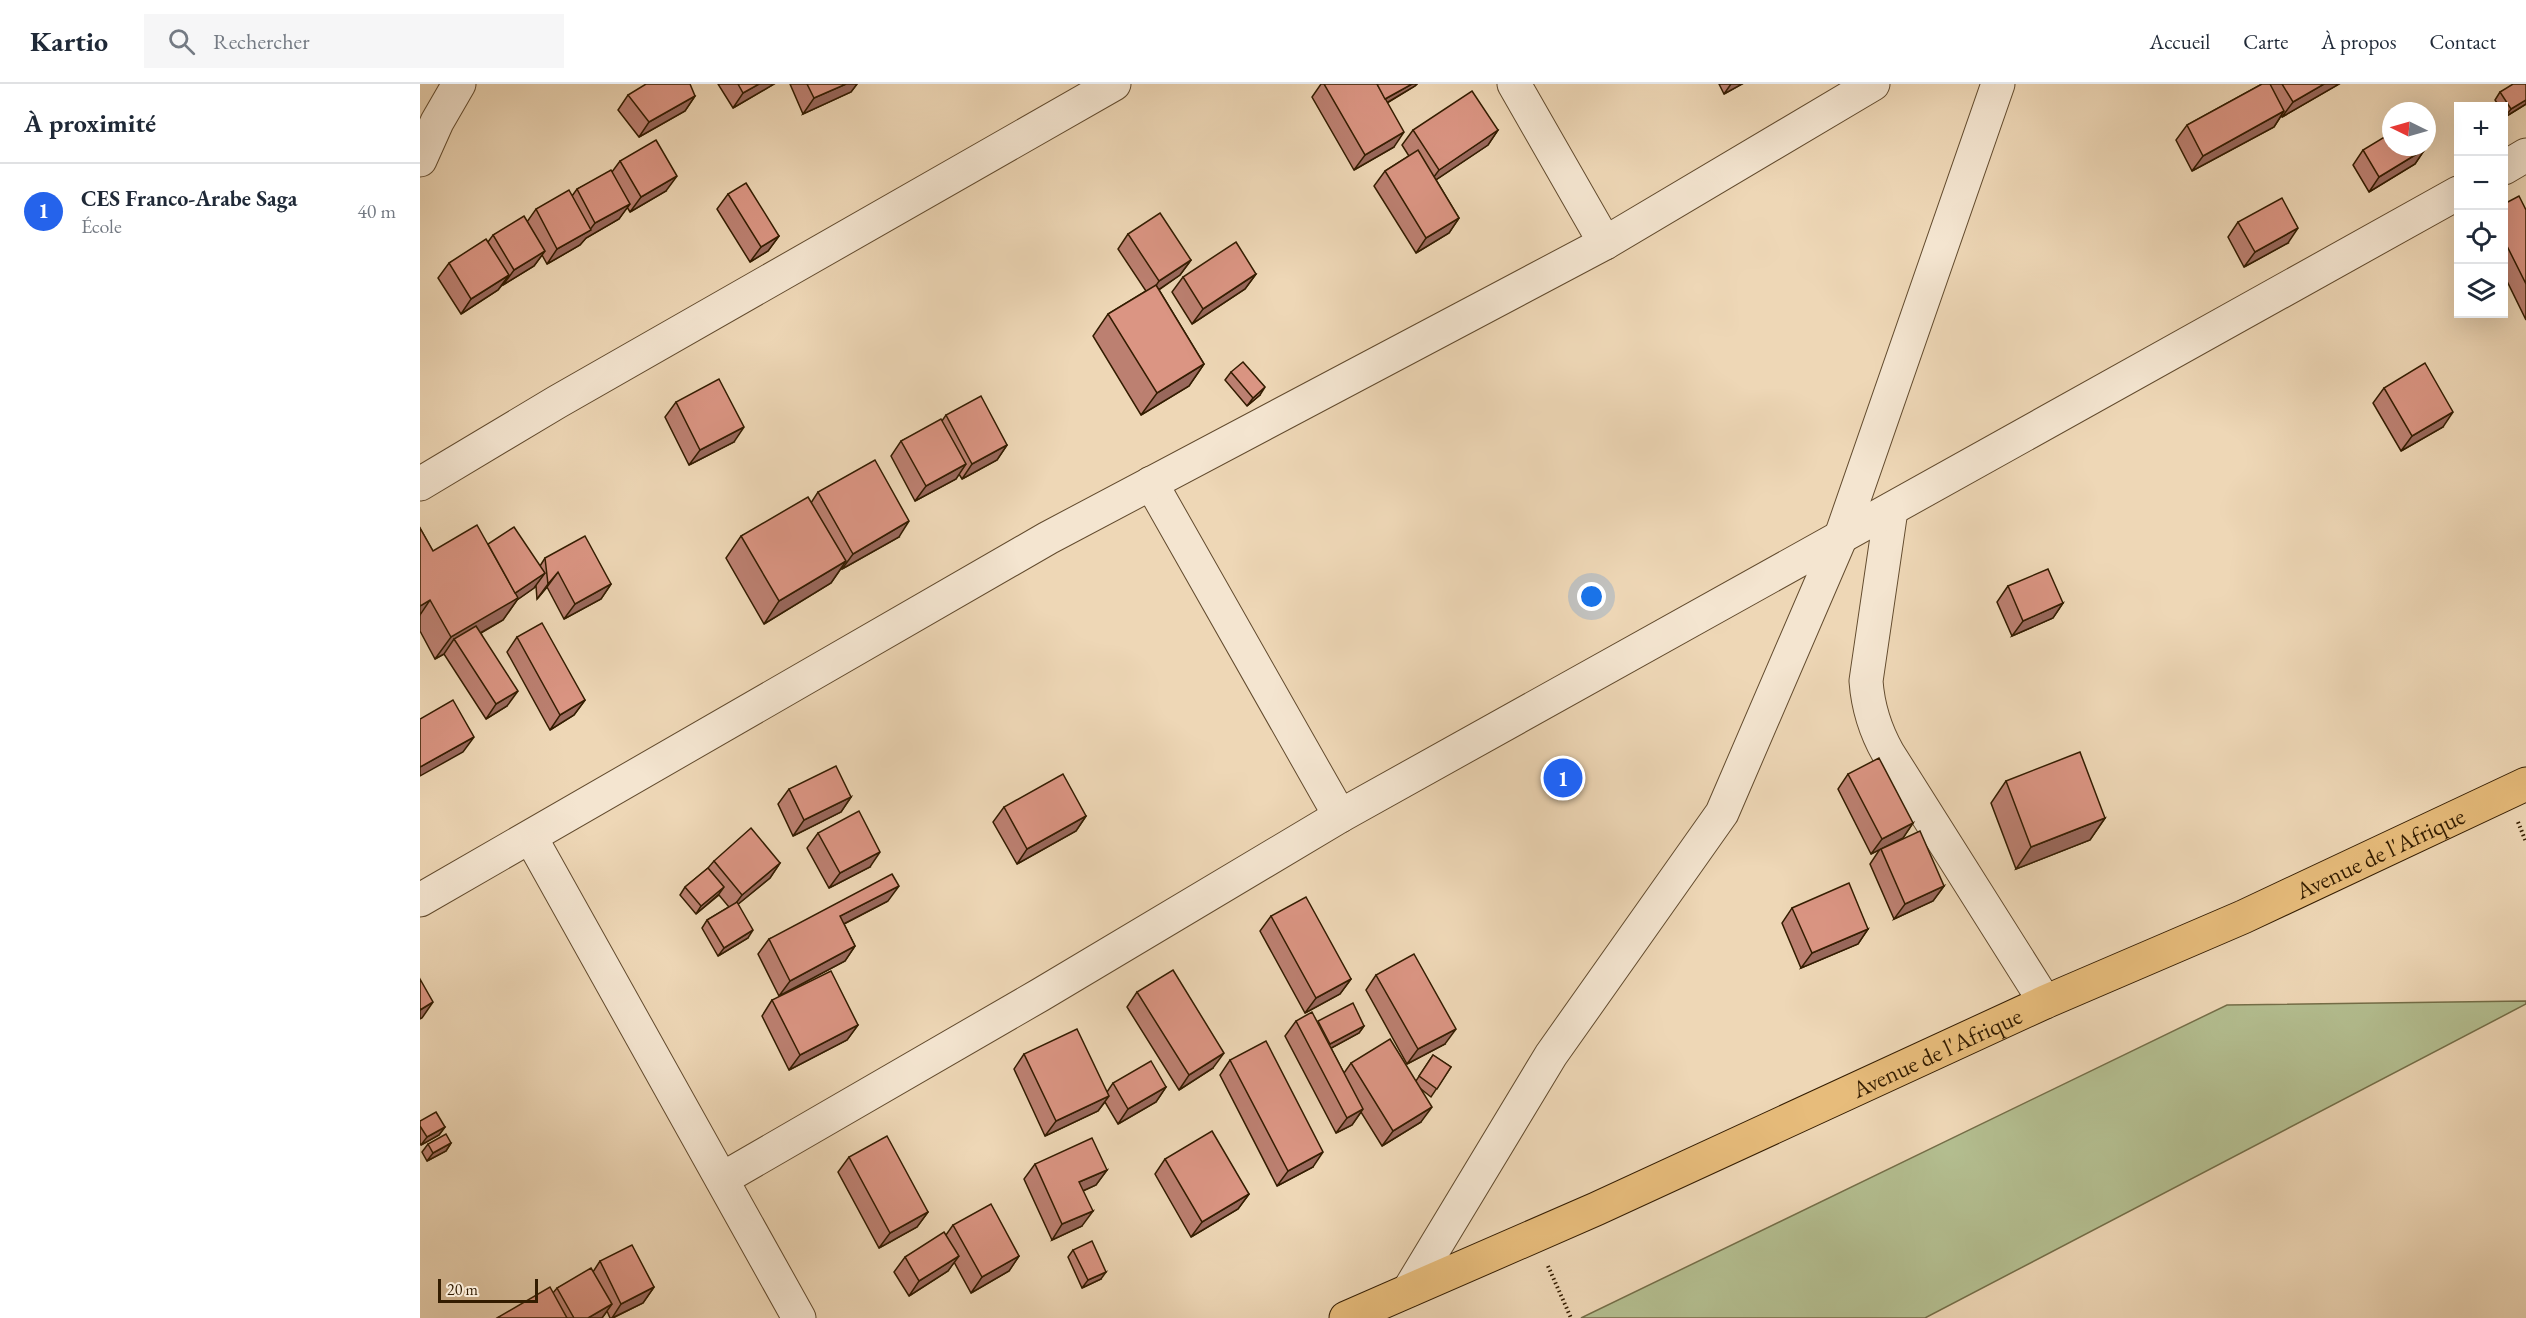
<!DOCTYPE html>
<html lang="fr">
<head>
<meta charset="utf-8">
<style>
  :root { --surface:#fff; --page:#f6f6f7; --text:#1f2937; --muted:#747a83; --line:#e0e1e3; --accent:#2563eb }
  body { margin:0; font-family:"EB Garamond",serif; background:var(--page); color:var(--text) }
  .controls { position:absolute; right:18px; top:18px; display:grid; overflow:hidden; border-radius:0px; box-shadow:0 6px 24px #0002 }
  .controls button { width:54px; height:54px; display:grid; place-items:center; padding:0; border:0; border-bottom:2px solid var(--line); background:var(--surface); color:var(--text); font:30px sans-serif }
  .compass { position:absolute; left:1962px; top:18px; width:54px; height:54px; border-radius:50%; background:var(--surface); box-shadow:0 6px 24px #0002; rotate:275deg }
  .scale { position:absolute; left:18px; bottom:15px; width:100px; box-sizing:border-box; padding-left:6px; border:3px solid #331c00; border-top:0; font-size:16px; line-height:21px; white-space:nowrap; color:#331c00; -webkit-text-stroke:4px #f4e5d0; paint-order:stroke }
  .you { position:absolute; left:1172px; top:513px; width:21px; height:21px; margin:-15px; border:4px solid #fff; border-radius:50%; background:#1a73e8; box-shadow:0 0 0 9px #1a73e833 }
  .badge { display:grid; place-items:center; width:39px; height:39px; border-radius:50%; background:var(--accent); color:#fff; font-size:20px; font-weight:700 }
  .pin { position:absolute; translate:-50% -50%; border:3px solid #fff; box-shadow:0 2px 6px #0006 }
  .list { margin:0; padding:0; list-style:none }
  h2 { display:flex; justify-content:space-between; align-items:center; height:78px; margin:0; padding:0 24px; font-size:26px }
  h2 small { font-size:20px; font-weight:400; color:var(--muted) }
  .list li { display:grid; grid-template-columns:39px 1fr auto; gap:18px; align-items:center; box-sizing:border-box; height:96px; padding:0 24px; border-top:2px solid var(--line) }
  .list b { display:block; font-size:22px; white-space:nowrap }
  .list p { margin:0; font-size:20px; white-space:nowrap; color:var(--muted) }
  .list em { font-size:20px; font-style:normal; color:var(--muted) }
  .icon { flex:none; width:33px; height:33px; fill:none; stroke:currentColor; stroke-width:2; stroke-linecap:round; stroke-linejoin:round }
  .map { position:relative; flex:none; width:2106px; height:1234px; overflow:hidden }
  header { display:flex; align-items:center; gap:36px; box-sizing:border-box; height:84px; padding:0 30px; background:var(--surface); border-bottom:2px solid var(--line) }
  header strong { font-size:28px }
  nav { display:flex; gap:33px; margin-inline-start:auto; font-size:21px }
  .search { width:420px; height:54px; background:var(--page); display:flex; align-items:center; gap:15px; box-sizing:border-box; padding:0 21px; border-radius:0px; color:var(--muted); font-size:22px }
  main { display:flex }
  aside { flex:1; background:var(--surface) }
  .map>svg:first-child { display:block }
</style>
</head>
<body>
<header>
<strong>Kartio</strong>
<div class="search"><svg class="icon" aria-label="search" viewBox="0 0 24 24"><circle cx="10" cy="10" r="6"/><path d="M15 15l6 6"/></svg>Rechercher</div>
<nav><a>Accueil</a><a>Carte</a><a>À propos</a><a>Contact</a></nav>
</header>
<main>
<aside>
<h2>À proximité<small></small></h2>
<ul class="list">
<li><span class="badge">1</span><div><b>CES Franco-Arabe Saga</b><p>École</p></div><em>40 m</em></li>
</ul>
</aside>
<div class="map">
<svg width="2106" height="1234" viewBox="0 0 2106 1234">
  <rect width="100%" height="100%" fill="#eed7b6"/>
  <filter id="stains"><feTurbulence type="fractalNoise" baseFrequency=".00333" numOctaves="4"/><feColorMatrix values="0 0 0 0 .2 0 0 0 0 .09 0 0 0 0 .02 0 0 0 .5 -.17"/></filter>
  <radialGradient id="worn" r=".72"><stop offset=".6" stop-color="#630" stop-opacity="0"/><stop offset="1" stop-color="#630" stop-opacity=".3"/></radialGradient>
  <path fill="#b4bf91" stroke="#746e48" stroke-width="1.5" d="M2106 917V920L1505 1234H1161L1807 921Z"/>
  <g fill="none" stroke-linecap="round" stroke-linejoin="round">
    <g stroke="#624b2e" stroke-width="35">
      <g id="minor">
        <path d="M1094 0 1185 159"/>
        <path d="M0 76 17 38 39 0"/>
        <path d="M2084 84 2106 71"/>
        <path d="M731 399 920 732"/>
        <path d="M0 400 137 318 694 0"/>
        <path d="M1471 426 1446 597C1448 624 1455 646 1468 669L1625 918"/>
        <path d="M111 754 379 1234"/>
        <path d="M0 816 628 454 1185 159 1453 0"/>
        <path d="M302 1095 620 911 920 732 2038 109"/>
        <path d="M989 1206 1131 971 1302 729 1420 455 1578 0"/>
      </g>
    </g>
    <g stroke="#331c00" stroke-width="35">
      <g id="major">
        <path id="s1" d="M926 1234 1176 1125 1625 918 1823 833 2106 700"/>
      </g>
    </g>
    <g stroke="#331c00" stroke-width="4" stroke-dasharray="1.5 3" stroke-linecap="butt">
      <path d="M2098 738 2106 758"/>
      <path d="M1128 1182 1151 1234"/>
    </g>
    <use href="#minor" stroke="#f4e5d0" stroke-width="33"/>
    <use href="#major" stroke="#e7bc7b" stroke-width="33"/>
  </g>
  <g fill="#bc8071" stroke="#331c00" stroke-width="1.5">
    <path d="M298 0H354L313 24Z"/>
    <path d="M370 0H437L431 8 383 30Z"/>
    <path d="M901 0H997L995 2 967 19 974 63 934 86 892 13Z"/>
    <path d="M1299 0H1322L1304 10Z"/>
    <path d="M1842 0H1919L1862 33 1861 32 1854 43 1772 87 1756 56 1767 41Z"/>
    <path d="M2106 0V20L2085 33 2084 30V22H2079L2075 16 2080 8Z"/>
    <path d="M208 11 275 12 265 27 219 53 198 26Z"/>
    <path d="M993 46H1078L1068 61 1016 96 1039 134 1029 149 996 169 954 102 965 87 989 72 982 61Z"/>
    <path d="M2005 65 1995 80 1949 108 1933 81 1943 66Z"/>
    <path d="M200 77 246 107 210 128 207 123 199 135 166 154 160 161 127 180 122 171 114 182 83 201V200L78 206 41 230 18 194 29 179 68 158 73 151 107 138 116 125 152 112 157 105 192 88Z"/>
    <path d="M308 110 359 152 348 167 330 178 297 125Z"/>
    <path d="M2084 120 2106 126V236L2084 191Z"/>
    <path d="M1818 138 1868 159 1824 183 1808 153Z"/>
    <path d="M708 150 771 176 760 191 739 206 784 280 769 302 721 331 673 252 688 230 726 207 698 165Z"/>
    <path d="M836 190 825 205 772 240 752 208 763 193Z"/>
    <path d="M811 288 840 311 827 322 805 296Z"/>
    <path d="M1964 304 2023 343 1981 367 1953 319Z"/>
    <path d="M256 318 314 358 269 381 245 333Z"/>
    <path d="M526 331 587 361 577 376 542 395 539 390 536 395 495 417 471 372 481 357 522 337Z"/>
    <path d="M398 408 479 453 422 485V483L411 499 344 540 306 474 321 452 391 419Z"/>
    <path d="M0 444 13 467 68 460 120 482 125 474 191 500 181 515 144 535 127 503 117 515 116 502 114 504 97 516 83 536 61 549 87 622 66 635 24 570 15 575 0 547Z"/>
    <path d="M1588 502 1643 519 1633 534 1592 552 1577 518Z"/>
    <path d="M97 553 165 616 154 631 130 646 87 568Z"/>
    <path d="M1428 690 1493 739 1483 754 1465 763 1524 802 1513 817 1474 835 1450 780 1460 765 1451 770 1418 705Z"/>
    <path d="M1586 697 1685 734 1670 756 1596 785 1571 719Z"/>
    <path d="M369 705 431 713 421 728 373 752 358 720Z"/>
    <path d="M584 723 666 732 656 747 597 780 573 738Z"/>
    <path d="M398 749 450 783 409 804 387 764Z"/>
    <path d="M294 777 360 779 350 794 318 820 328 854 298 872 282 844 287 836 309 823 299 811 276 830 260 811 265 803 288 784Z"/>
    <path d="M468 817 424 840 435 862 425 877 359 912 338 870 349 855Z"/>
    <path d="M1372 824 1448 845 1438 860 1381 884 1362 839Z"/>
    <path d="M851 832 931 895 920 910 885 929 840 847Z"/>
    <path d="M956 891 1025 960 987 980 946 906Z"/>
    <path d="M717 908 793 984 759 1006 707 923Z"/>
    <path d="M352 916 438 941 427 956 369 986 342 932Z"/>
    <path d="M876 937 944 942 939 949 911 964 924 989 931 979 996 997 1013 971 1031 983 1011 1013 1001 1005V1038L962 1062 941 1028 932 1041 916 1049 865 952Z"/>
    <path d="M604 970 687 1008 693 999 746 1003 736 1018 698 1040 685 1018 678 1027 625 1052 594 985Z"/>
    <path d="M810 976 893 1083 857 1102 800 991Z"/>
    <path d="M0 1037 25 1043 19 1051 1 1061 0 1059Z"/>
    <path d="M31 1059 26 1067 7 1077 2 1068 8 1060Z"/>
    <path d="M429 1073 508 1128 497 1143 459 1164 418 1088Z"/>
    <path d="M745 1075 829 1110 818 1125 771 1153 735 1090Z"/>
    <path d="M615 1080 687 1086 676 1101 663 1107 662 1142 632 1156 604 1095Z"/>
    <path d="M533 1141 599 1172 589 1187 551 1209 534 1178 528 1187 489 1212 474 1188 485 1173 526 1151Z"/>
    <path d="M653 1166 681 1195 662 1204 648 1173Z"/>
    <path d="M180 1177 234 1203 223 1219 193 1234H190L187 1227 182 1234H77L133 1209 137 1204 173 1188Z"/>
  </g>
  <g fill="#99685c" stroke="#331c00" stroke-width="1.5">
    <path d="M339 0H354L313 24 323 9Z"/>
    <path d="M426 0H437L431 8 383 30 394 14Z"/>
    <path d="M992 0H997L995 2 953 27 958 19Z"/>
    <path d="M1311 0H1322L1304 10Z"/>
    <path d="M1904 0H1919L1862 33 1873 18Z"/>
    <path d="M275 12 265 27 219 53 229 38Z"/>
    <path d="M2106 16V20L2085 33 2091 25Z"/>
    <path d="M1864 27 1854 43 1772 87 1783 72Z"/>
    <path d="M1078 46 1068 61 1008 101 1019 86Z"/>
    <path d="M984 48 974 63 934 86 945 71Z"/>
    <path d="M2005 65 1995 80 1949 108 1959 93Z"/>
    <path d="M257 92 246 107 210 128 221 113Z"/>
    <path d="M210 120 199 135 166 154 160 161 127 180 137 165 169 147 175 139Z"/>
    <path d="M1039 134 1029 149 996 169 1006 154Z"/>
    <path d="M1878 144 1868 159 1824 183 1835 168Z"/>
    <path d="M359 152 348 167 330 178 341 163Z"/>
    <path d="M125 167 114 182 83 201 94 186Z"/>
    <path d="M771 176 760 191 729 212 739 197Z"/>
    <path d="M836 190 825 205 772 240 783 225Z"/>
    <path d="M89 191 78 206 41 230 51 215Z"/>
    <path d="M784 280 769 302 721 331 737 309Z"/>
    <path d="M845 303 840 311 827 322 833 314Z"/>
    <path d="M2033 328 2023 343 1981 367 1992 352Z"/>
    <path d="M324 343 314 358 269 381 280 366Z"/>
    <path d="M587 361 577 376 542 395 552 380Z"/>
    <path d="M546 380 536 395 495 417 506 402Z"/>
    <path d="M489 437 479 453 422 485 433 470Z"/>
    <path d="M426 477 411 499 344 540 359 517Z"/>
    <path d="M138 488 127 503 117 515 128 500Z"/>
    <path d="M125 489 114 504 97 516 83 536 39 561 34 555 24 570 15 575 31 553Z"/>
    <path d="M191 500 181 515 144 535 155 520Z"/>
    <path d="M10 516 0 531V522Z"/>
    <path d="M1643 519 1633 534 1592 552 1603 537Z"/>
    <path d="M98 607 87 622 66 635 76 620Z"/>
    <path d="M165 616 154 631 130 646 140 631Z"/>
    <path d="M54 653 43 668 0 692V683Z"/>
    <path d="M431 713 421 728 373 752 384 736Z"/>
    <path d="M666 732 656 747 597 780 607 765Z"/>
    <path d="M1685 734 1670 756 1596 785 1611 763Z"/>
    <path d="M1493 739 1483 754 1451 770 1462 755Z"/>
    <path d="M460 768 450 783 409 804 420 789Z"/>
    <path d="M360 779 350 794 311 826 322 811Z"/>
    <path d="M479 802 468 817 410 847 420 832Z"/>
    <path d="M1524 802 1513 817 1474 835 1485 820Z"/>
    <path d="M304 803 299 810 276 830 281 822Z"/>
    <path d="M1448 845 1438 860 1381 884 1392 869Z"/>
    <path d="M333 846 328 854 298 872 304 864Z"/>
    <path d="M435 862 425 877 359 912 370 897Z"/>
    <path d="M931 895 920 910 885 929 896 914Z"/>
    <path d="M13 918 2 934 0 935V926Z"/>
    <path d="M438 941 427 956 369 986 380 971Z"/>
    <path d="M944 942 939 949 904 968 910 960Z"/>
    <path d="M1036 945 1025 960 987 980 998 965Z"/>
    <path d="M804 969 793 984 759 1006 769 991Z"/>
    <path d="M746 1003 736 1018 698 1040 708 1025Z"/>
    <path d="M689 1012 678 1027 625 1052 636 1037Z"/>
    <path d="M1012 1023 1001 1038 962 1062 973 1047Z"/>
    <path d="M943 1025 932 1041 916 1049 927 1034Z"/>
    <path d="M25 1043 19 1051 1 1061 7 1053Z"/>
    <path d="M31 1059 26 1067 7 1077 13 1069Z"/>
    <path d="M903 1068 893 1083 857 1102 868 1087Z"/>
    <path d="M687 1086 676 1101 649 1113 659 1098Z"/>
    <path d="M829 1110 818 1125 771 1153 782 1138Z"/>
    <path d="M673 1127 662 1142 632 1156 642 1140Z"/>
    <path d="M508 1128 497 1143 459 1164 470 1149Z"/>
    <path d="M539 1172 528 1187 489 1212 499 1197Z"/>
    <path d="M599 1172 589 1187 551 1209 562 1193Z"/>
    <path d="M686 1188 681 1195 662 1204 668 1196Z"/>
    <path d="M234 1203 223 1219 192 1234 201 1220Z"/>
    <path d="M192 1220 182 1234H168Z"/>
  </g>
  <g fill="#db9583" stroke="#331c00" stroke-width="1.5">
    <path d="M226 0H270L275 12 229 38 208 11Z"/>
    <path d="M318 0H339L323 9Z"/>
    <path d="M387 0H426L394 14Z"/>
    <path d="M904 0H957L984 48 945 71Z"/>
    <path d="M957 0H992L965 15Z"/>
    <path d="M1842 0H1850L1864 27 1783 72 1767 41Z"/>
    <path d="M1862 0H1904L1873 18Z"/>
    <path d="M2093 0H2106V16L2091 25 2080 8Z"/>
    <path d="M1052 7 1078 46 1019 86 993 46Z"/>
    <path d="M1971 49V63H2004L2005 65 1959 93 1943 66Z"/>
    <path d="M236 56 257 92 221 113 200 77Z"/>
    <path d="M998 66 1039 134 1006 154 965 87Z"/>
    <path d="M191 86 210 120 175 139 157 105Z"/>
    <path d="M326 99 359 152 341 163 308 110Z"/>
    <path d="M149 106 171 146 137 165 116 125Z"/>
    <path d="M2099 112 2106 126V200L2084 156V120Z"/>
    <path d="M1862 114 1878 144 1835 168 1818 138Z"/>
    <path d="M740 129 771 176 739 197 708 150Z"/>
    <path d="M104 132 125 167 94 186 73 151Z"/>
    <path d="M66 155 89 191 51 215 29 179Z"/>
    <path d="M816 158 836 190 783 225 763 193Z"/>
    <path d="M736 201 784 280 737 309 688 230Z"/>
    <path d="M823 278 845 303 833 314 811 288Z"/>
    <path d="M2005 279 2033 328 1992 352 1964 304Z"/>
    <path d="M299 295 324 343 280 366 256 318Z"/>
    <path d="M561 312 587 361 552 380 526 331Z"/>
    <path d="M521 335 546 380 506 402 481 357Z"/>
    <path d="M455 376 489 437 433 470 398 408Z"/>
    <path d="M388 413 426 477 359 517 321 452Z"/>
    <path d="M57 441 98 514 31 553 10 516 0 522V444L13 467Z"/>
    <path d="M94 443 125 489 95 509 68 460Z"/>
    <path d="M165 452 191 500 155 520 138 488 128 500 125 474Z"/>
    <path d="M1628 485 1643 519 1603 537 1588 502Z"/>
    <path d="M122 539 165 616 140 631 97 553Z"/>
    <path d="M56 542 98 607 76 620 34 555Z"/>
    <path d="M33 616 54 653 0 683V635Z"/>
    <path d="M1660 668 1685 734 1611 763 1586 697Z"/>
    <path d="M1459 674 1493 739 1462 755 1428 690Z"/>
    <path d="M416 682 431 713 384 736 369 705Z"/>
    <path d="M643 690 666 732 607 765 584 723Z"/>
    <path d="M439 727 460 768 420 789 398 749Z"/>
    <path d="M331 744 360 779 322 811 294 777Z"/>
    <path d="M1500 747 1524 802 1485 820 1461 765Z"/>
    <path d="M288 784 304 803 281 822 265 803Z"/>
    <path d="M472 790 479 802 420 832 435 862 370 897 349 855Z"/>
    <path d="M1429 799 1448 845 1392 869 1372 824Z"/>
    <path d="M886 813 931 895 896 914 851 832Z"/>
    <path d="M317 818 333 846 304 864 287 836Z"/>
    <path d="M994 870 1036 945 998 965 956 891Z"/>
    <path d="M753 886 804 969 769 991 717 908Z"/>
    <path d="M411 887 438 941 380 971 352 916Z"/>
    <path d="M0 895 13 918 0 926Z"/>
    <path d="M933 919 944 942 910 960 898 937Z"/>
    <path d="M892 928 943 1025 927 1034 876 937Z"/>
    <path d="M657 945 689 1012 636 1037 604 970Z"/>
    <path d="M970 955 1012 1023 973 1047 931 979Z"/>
    <path d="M846 957 903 1068 868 1087 810 976Z"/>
    <path d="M1013 971 1031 983 1017 1005 999 992Z"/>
    <path d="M731 977 746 1003 708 1025 693 999Z"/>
    <path d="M16 1028 25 1043 7 1053 0 1042V1037Z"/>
    <path d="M792 1047 829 1110 782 1138 745 1075Z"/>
    <path d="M26 1050 31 1059 13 1069 8 1060Z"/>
    <path d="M467 1052 508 1128 470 1149 429 1073Z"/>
    <path d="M672 1054 687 1086 659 1098 673 1127 642 1140 615 1080Z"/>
    <path d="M571 1120 599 1172 562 1193 533 1141Z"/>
    <path d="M524 1148 539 1172 499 1197 485 1173Z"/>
    <path d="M672 1157 686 1188 668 1196 653 1166Z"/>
    <path d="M212 1161 234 1203 201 1220 180 1177Z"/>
    <path d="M171 1184 192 1220 168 1234H154L137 1204Z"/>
    <path d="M130 1203 147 1234H77Z"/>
  </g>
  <g text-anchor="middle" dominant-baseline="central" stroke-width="6" stroke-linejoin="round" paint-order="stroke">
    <g font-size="24" fill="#331c00" stroke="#f4e5d0">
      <text stroke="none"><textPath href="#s1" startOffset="1134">Avenue de l'Afrique</textPath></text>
      <text stroke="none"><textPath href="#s1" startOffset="648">Avenue de l'Afrique</textPath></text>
    </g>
  </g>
  <rect width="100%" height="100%" filter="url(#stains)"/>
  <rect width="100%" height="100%" fill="url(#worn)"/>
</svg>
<div class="controls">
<button>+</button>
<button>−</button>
<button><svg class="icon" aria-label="locate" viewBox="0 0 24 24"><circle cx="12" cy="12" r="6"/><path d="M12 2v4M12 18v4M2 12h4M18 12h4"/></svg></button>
<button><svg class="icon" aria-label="layers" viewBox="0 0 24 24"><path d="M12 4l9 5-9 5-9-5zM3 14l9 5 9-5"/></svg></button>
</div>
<svg class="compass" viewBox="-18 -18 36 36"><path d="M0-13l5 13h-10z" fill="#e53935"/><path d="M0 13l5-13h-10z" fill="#747a83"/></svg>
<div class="scale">20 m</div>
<div class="you"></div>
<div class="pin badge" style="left:1143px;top:694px">1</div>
</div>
</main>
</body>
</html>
